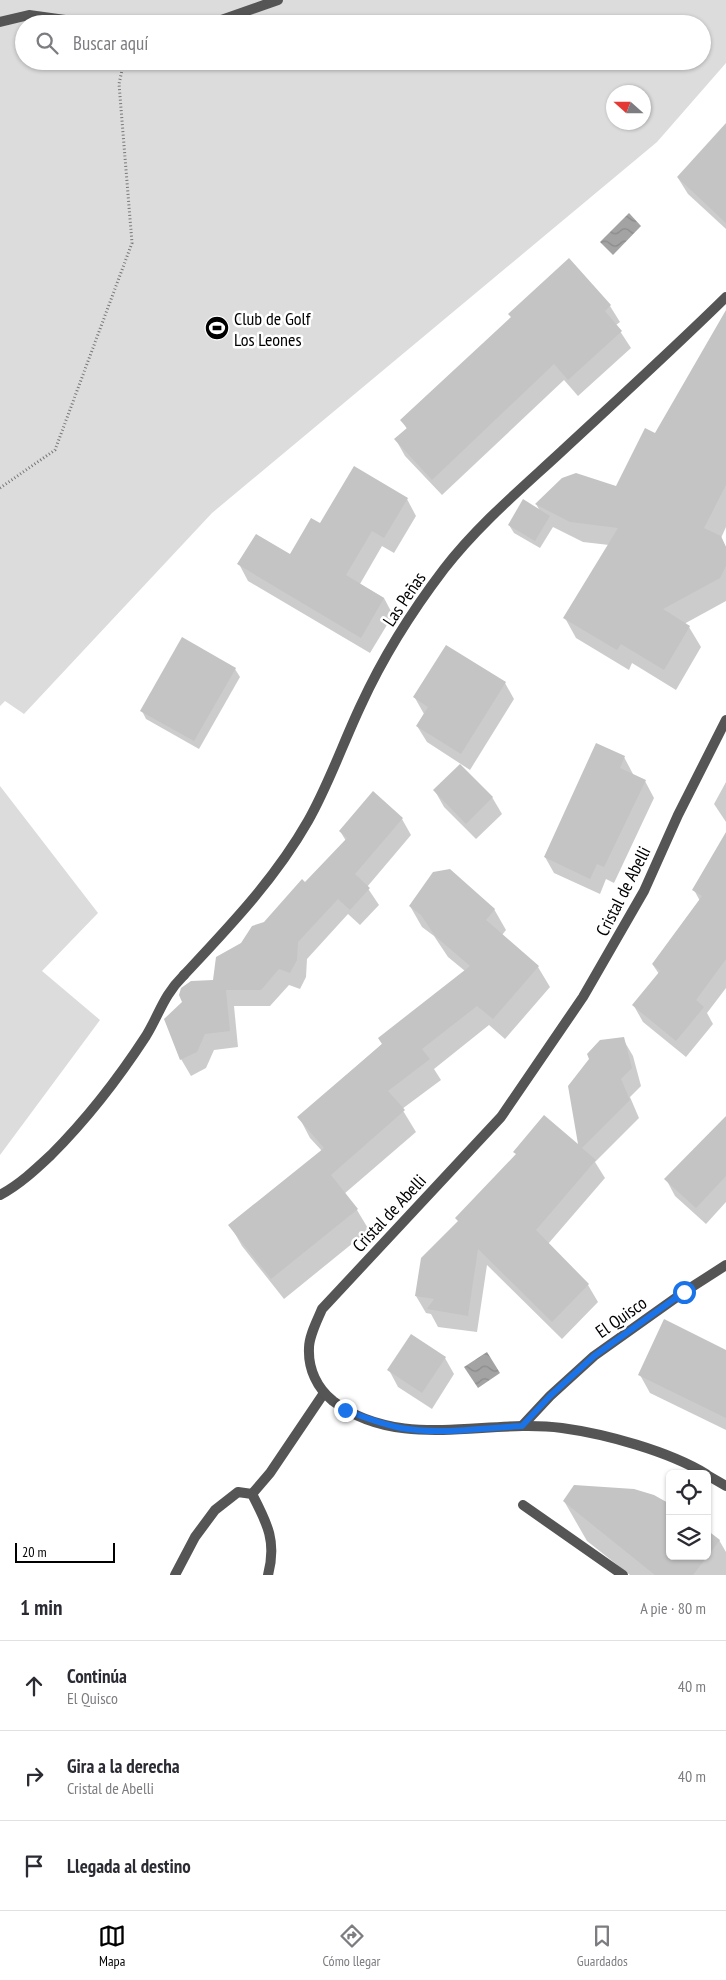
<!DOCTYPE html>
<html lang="es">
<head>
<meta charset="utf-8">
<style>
  :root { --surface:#fff; --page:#f7f7f7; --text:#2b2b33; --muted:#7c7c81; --line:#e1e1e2; --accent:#000 }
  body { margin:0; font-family:"PT Sans Narrow",sans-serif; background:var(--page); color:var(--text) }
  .controls { position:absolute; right:15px; bottom:15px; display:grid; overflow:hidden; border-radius:8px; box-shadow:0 1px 4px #0004 }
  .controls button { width:45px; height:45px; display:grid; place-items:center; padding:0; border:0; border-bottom:1px solid var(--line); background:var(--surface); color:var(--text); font:25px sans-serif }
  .compass { position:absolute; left:606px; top:85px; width:45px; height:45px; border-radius:50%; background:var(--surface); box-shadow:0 1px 4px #0004; rotate:291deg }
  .scale { position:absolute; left:15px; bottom:12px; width:100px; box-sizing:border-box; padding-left:5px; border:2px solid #000; border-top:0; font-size:14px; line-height:18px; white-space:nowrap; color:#000; -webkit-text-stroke:4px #fff; paint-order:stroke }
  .stop { position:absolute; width:15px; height:15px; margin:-11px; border:4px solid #1a73e8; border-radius:50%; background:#fff }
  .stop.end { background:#1a73e8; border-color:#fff; box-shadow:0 1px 5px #0008 }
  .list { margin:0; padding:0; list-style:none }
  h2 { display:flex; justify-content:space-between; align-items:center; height:65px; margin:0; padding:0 20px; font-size:21px }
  h2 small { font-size:16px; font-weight:400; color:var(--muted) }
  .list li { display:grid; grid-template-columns:32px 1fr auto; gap:15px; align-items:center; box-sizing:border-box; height:90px; padding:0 20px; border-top:1px solid var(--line) }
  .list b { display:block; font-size:19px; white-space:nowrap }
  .list p { margin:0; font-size:16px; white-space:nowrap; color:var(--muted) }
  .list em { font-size:16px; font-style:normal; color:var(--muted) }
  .icon { flex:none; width:28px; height:28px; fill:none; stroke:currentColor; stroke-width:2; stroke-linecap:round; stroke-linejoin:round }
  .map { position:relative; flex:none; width:726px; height:1575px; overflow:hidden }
  .search { position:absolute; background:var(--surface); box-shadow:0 1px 4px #0004; left:15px; right:15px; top:15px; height:55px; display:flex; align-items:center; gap:12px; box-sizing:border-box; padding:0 18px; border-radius:28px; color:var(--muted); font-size:19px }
  .sheet { height:335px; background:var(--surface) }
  nav { display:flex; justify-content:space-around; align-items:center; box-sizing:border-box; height:70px; border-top:1px solid var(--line); background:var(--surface); font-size:14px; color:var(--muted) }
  nav a { display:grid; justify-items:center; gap:2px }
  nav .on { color:var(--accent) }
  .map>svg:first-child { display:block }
</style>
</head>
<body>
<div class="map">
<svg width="726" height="1575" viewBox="0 0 726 1575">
  <defs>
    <pattern id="water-waves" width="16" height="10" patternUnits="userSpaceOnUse" patternTransform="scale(1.25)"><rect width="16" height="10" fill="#a3a3a3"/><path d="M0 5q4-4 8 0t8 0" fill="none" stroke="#8b8b8b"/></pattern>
  </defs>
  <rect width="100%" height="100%" fill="#fff"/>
  <g fill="#dcdcdc" fill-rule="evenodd">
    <path d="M0 0H726V63L657 142 212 513 24 714 5 701 0 706ZM24 24H702V61H24ZM614 92H644V122H614Z"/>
    <path d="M0 786 98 913 42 971 100 1020 0 1155Z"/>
  </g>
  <g fill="url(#water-waves)">
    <path d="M629 213 641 226 613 255 600 242Z"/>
    <path d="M487 1352 500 1373 478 1388 464 1367Z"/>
  </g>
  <g fill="#0003">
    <path d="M726 124V229L688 194 678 178Z"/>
    <path d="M610 306 620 322 616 325 631 348 578 396 564 380 442 495 405 456 396 440 407 429 402 420 512 318Z"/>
    <path d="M726 326V527L721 538 726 547V601L684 624 689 627 701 647 676 690 632 663 629 670 576 638 565 618 609 545 583 542 553 527 540 548 514 533 509 525 540 511 536 504 616 488 655 434Z"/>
    <path d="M407 499 416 516 394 553 382 546 360 584 384 598 393 615 370 653 248 581 239 564 290 556 320 525Z"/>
    <path d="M235 669 240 677 199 749 146 719 142 711Z"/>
    <path d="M505 683 514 699 470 770 427 742 417 726 424 714 415 698Z"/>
    <path d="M624 757 633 774V776L645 781 654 798 614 883 606 879 600 894 554 873 545 857Z"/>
    <path d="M726 782V822L714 804Z"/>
    <path d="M435 791 492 797 502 814 476 839 444 807Z"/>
    <path d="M373 793 402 819 411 835 367 887 379 905 360 925 348 914 307 959 306 977 300 989 289 985 270 1006H234L238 1047 214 1050 206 1068 191 1076 181 1059 214 981 242 944 305 884 346 841 340 831Z"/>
    <path d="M726 835V988L707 1013 713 1024 686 1057 643 1022 634 1006 659 974 653 965 700 901 694 890Z"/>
    <path d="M410 906 494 909 506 930 502 935 538 967 550 987 505 1039 489 1025 434 1069 441 1080 402 1109 416 1132 344 1194 357 1210 369 1230 284 1299 242 1246 230 1225 322 1151 310 1138 299 1117 465 971 448 957 434 936 422 927Z"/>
    <path d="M623 1039 633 1056 641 1086 630 1097 639 1118 595 1162 605 1178 548 1244 588 1285 598 1302 562 1339 487 1265 477 1332 438 1327 431 1314 426 1313 416 1296 458 1222 517 1155 515 1152 580 1147Z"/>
    <path d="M726 1119V1202L706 1224 675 1196 666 1179Z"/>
    <path d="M726 1351V1430L650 1393 640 1375Z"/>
    <path d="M445 1358 454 1374 432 1409 398 1387 389 1370Z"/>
    <path d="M564 1501 670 1556H707L719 1540 726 1552V1575H630L587 1541Z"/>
  </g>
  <g fill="#c4c4c4">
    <path d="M726 123V223L677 177Z"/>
    <path d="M569 258 611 305 605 311 622 331 568 380 554 364 432 480 394 439 407 428 400 420 511 317 508 314Z"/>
    <path d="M726 310V485L704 528 721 536 726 547V566L720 578 663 609 690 626 664 670 621 644 617 650 563 618 618 528 570 522 535 504 562 478 576 473 616 486 645 428 655 433Z"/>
    <path d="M354 466 408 498 384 538 372 531 346 575 384 598 361 638 237 564 256 534 290 554 311 518 320 523Z"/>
    <path d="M523 499 550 516 535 541 508 525Z"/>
    <path d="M182 637 236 668 194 741 140 711Z"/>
    <path d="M446 645 506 682 461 754 416 726 428 707 413 697Z"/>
    <path d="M596 743 625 756 620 768 646 780 604 867 597 864 590 879 544 857Z"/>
    <path d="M460 764 493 797 466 824 433 790Z"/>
    <path d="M373 791 403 818 355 874 370 888 350 910 338 899 298 942 297 960 290 973 279 969 261 990H226L230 1031 205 1034 197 1052 180 1060 164 1019 182 1002 179 995 181 988 191 981 213 980 216 957 241 943 252 926 264 922 302 879 305 882 347 838 339 831Z"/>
    <path d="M726 832V959L696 1000 704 1007 676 1041 632 1005 660 971 652 964 702 896 692 890Z"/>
    <path d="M450 869 495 909 486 920 539 966 493 1019 477 1006 422 1049 430 1059 388 1091 405 1110 331 1175 358 1209 271 1279 228 1225 324 1148 297 1117 382 1044 378 1038 470 966 435 936 421 915 409 906 433 872Z"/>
    <path d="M624 1037 632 1068 621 1079 630 1100 582 1148 596 1160 536 1230 589 1284 552 1322 478 1249 468 1316 427 1309 434 1299 415 1296 421 1258 458 1221 455 1218 516 1154 513 1152 544 1115 578 1144 568 1086 589 1059 587 1054 600 1040Z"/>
    <path d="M726 1116V1176L696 1208 664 1179Z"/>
    <path d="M664 1319 726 1350V1418L638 1375Z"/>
    <path d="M411 1334 446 1357 422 1393 387 1370Z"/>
    <path d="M574 1485 634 1489 654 1495 670 1504V1556H707V1530L720 1540 693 1575H655L563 1501Z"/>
  </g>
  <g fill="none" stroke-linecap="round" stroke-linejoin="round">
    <path stroke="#777" stroke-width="3" stroke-dasharray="1 2.5" stroke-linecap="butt" d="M0 488 55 450 132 243 119 84 124 61"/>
    <g stroke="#555" stroke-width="10">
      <path d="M0 22 29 15 94 24"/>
      <path d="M210 24 278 0"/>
      <path d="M0 1195C19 1185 35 1170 51 1155 87 1119 118 1079 146 1036 160 1013 163 996 184 975"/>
      <path d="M252 1494 270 1473 324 1393"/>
      <path d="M523 1505 623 1575"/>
      <path d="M175 1575 195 1537 215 1510 238 1492 252 1494C267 1523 277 1541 268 1575"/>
    </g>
    <g stroke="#555" stroke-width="10">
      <path d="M184 975C229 927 275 879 308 821 329 784 343 743 361 705 383 657 412 611 444 569 478 525 521 489 562 451 617 400 672 350 726 297"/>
      <path d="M522 1426 550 1396 594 1356 684 1292 726 1265"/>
      <path d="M706 1474C668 1451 606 1434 562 1428 486 1418 400 1452 333 1401 317 1388 308 1369 309 1348 309 1336 317 1321 322 1309L501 1117 583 997 644 891 678 815 726 720"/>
      <path d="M707 1475 726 1486"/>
    </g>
  </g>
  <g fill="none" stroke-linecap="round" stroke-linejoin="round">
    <path stroke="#1a73e8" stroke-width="6" d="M345 1410C363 1417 381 1424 401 1428 440 1435 482 1428 522 1426L550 1396 594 1356 684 1292"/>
  </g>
  <defs>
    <g id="stadium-disc" transform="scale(1.25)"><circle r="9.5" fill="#000" stroke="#fff"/><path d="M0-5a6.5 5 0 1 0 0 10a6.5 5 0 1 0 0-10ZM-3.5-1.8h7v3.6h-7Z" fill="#fff"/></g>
  </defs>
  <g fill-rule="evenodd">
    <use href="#stadium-disc" x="217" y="328"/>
  </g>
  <g text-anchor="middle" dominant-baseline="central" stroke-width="5" stroke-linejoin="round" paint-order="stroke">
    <g font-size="18" fill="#000" stroke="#fff" text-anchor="start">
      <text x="234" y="318">Club de Golf<tspan x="234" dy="21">Los Leones</tspan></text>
    </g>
    <g font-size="18" fill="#000" stroke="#fff">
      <text transform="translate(404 599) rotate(-56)">Las Peñas</text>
      <text transform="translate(623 891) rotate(-63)">Cristal de Abelli</text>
      <text transform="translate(389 1213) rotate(-47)">Cristal de Abelli</text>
      <text transform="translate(621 1317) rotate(-35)">El Quisco</text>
    </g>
  </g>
</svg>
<div class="controls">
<button><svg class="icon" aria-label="locate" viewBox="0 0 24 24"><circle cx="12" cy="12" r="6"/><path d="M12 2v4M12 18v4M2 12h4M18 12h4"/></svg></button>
<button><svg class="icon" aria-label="layers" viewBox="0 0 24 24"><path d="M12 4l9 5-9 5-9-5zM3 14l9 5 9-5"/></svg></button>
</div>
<svg class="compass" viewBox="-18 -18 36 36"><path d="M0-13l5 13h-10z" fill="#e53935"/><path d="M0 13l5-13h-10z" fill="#7c7c81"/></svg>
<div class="scale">20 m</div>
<div class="stop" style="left:684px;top:1292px"></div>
<div class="stop end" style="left:345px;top:1410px"></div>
<div class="search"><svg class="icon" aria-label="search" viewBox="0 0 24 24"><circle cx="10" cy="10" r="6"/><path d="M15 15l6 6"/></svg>Buscar aquí</div>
</div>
<section class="sheet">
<h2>1 min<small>A pie · 80 m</small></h2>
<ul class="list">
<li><svg class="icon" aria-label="ahead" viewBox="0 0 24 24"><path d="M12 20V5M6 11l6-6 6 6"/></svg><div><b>Continúa</b><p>El Quisco</p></div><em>40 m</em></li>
<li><svg class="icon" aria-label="right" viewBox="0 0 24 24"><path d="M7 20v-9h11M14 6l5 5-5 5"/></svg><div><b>Gira a la derecha</b><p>Cristal de Abelli</p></div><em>40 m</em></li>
<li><svg class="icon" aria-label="arrive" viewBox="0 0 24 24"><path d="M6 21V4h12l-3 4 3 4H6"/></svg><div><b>Llegada al destino</b></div></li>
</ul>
</section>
<nav>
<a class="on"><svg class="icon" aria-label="map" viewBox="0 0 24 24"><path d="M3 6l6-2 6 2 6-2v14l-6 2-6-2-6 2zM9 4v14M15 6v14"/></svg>Mapa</a>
<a><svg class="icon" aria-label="directions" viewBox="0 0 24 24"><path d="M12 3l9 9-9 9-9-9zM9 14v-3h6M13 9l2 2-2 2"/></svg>Cómo llegar</a>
<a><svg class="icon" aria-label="saved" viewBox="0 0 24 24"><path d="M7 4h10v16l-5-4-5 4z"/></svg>Guardados</a>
</nav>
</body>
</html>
